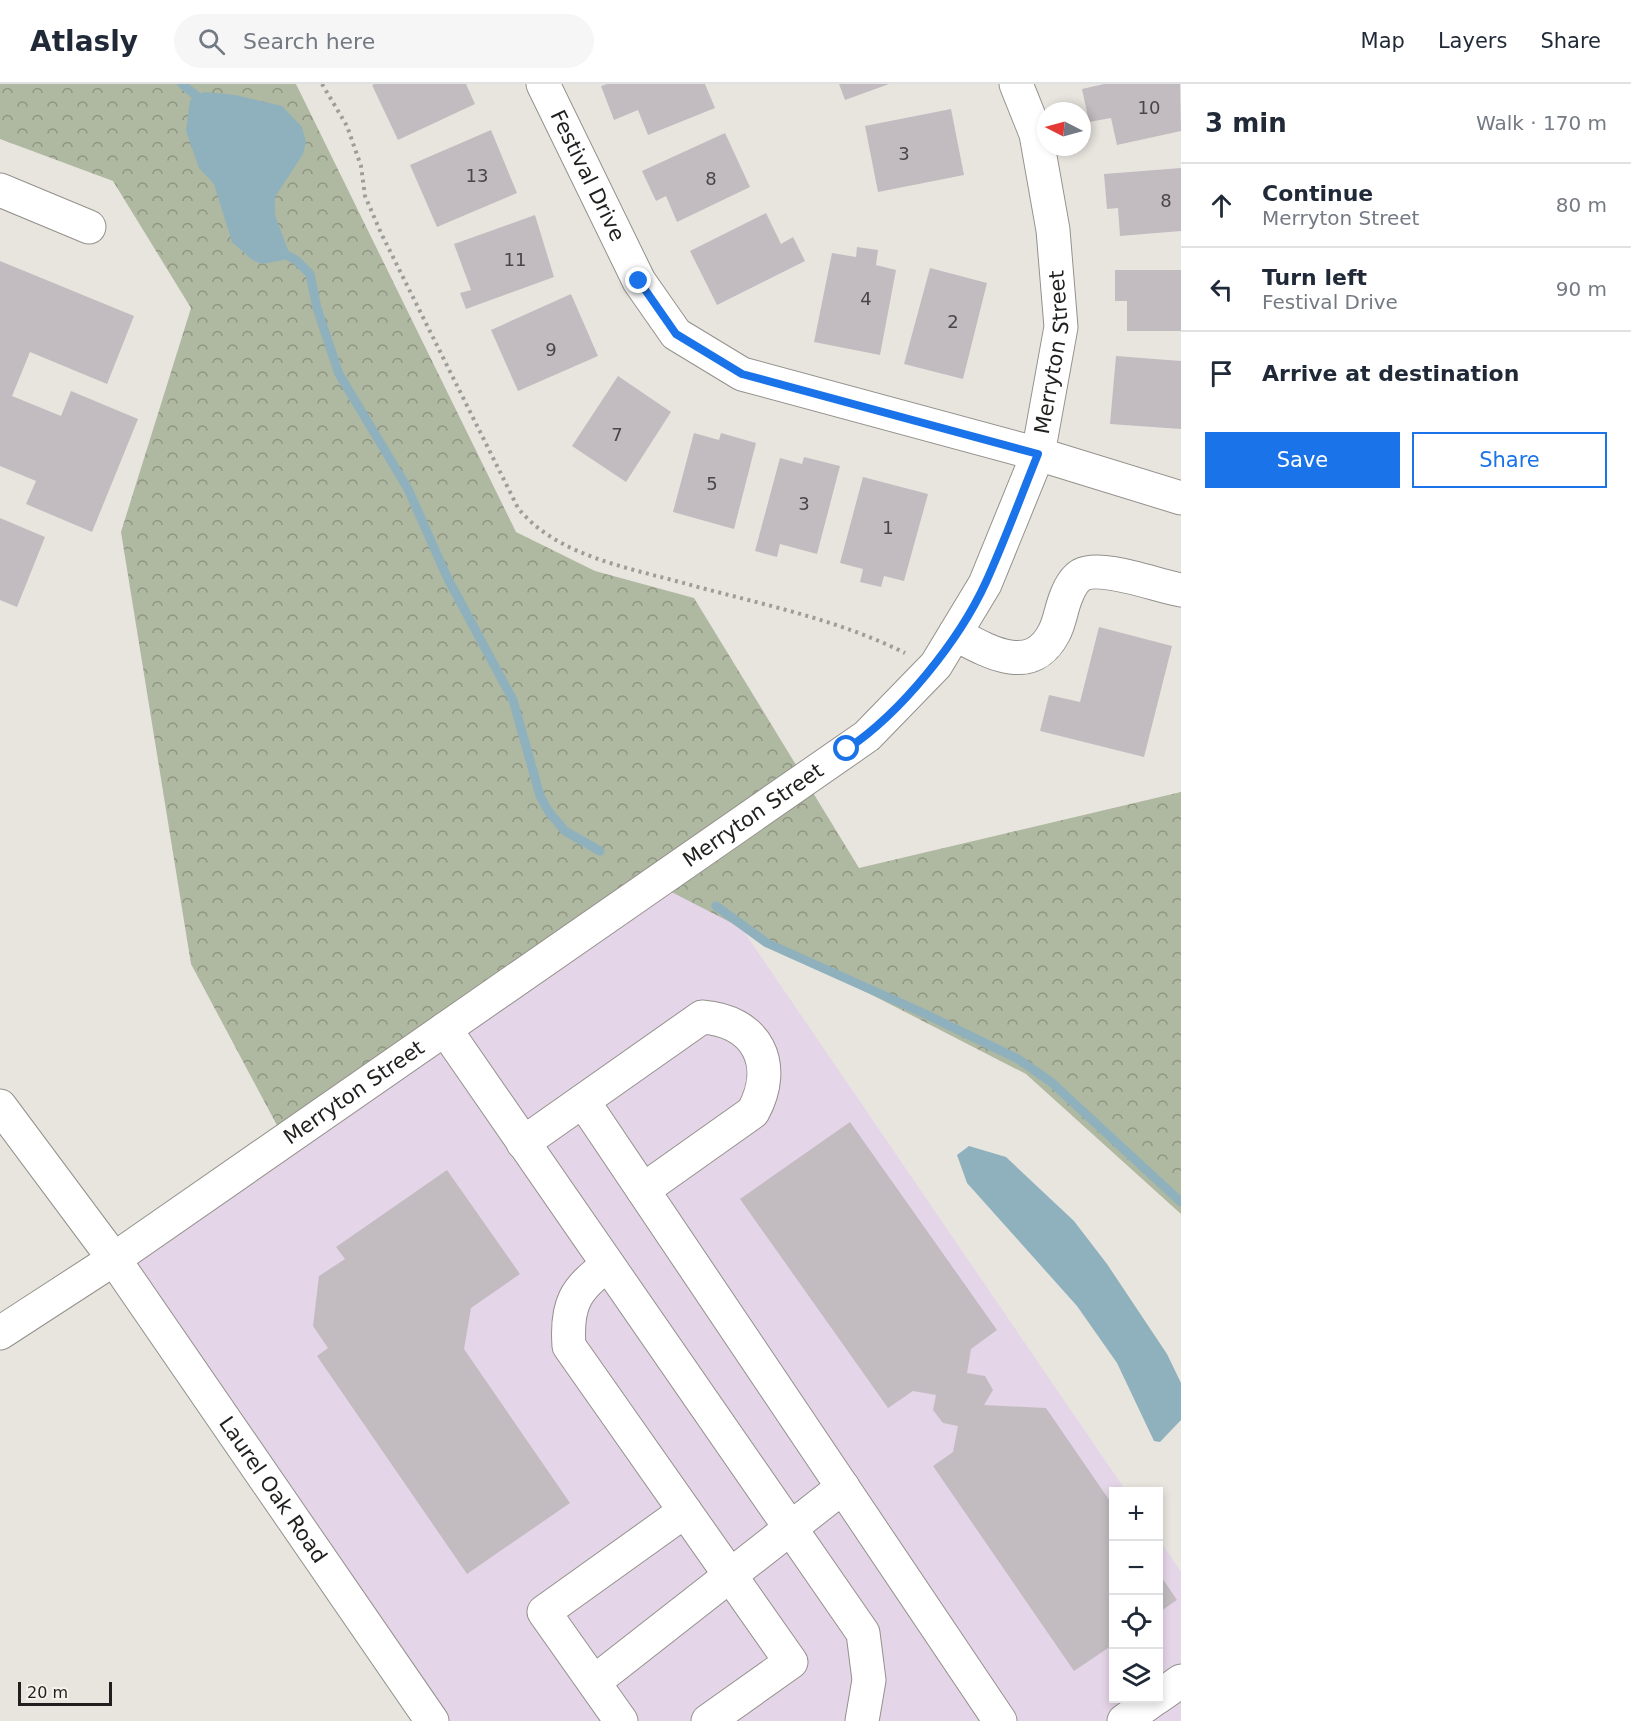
<!DOCTYPE html>
<html lang="en">
<head>
<meta charset="utf-8">
<style>
  :root { --surface:#fff; --page:#f6f6f7; --text:#1f2937; --muted:#747a83; --line:#e0e1e3; --accent:#1a73e8 }
  body { margin:0; font-family:"DejaVu Sans",sans-serif; background:var(--page); color:var(--text) }
  .controls { position:absolute; right:18px; bottom:18px; display:grid; overflow:hidden; border-radius:0px; box-shadow:0 3px 9px #0003 }
  .controls button { width:54px; height:54px; display:grid; place-items:center; padding:0; border:0; border-bottom:2px solid var(--line); background:var(--surface); color:var(--text); font:30px sans-serif }
  .compass { position:absolute; left:1037px; top:18px; width:54px; height:54px; border-radius:50%; background:var(--surface); box-shadow:0 3px 9px #0003; rotate:276deg }
  .scale { position:absolute; left:18px; bottom:15px; width:94px; box-sizing:border-box; padding-left:6px; border:3px solid #201f1d; border-top:0; font-size:16px; line-height:21px; white-space:nowrap; color:#201f1d; -webkit-text-stroke:4px #f5f2ec; paint-order:stroke }
  .stop { position:absolute; width:18px; height:18px; margin:-14px; border:4px solid #1a73e8; border-radius:50%; background:#fff }
  .stop.end { background:#1a73e8; border-color:#fff; box-shadow:0 2px 6px #0008 }
  .list { margin:0; padding:0; list-style:none }
  h2 { display:flex; justify-content:space-between; align-items:center; height:78px; margin:0; padding:0 24px; font-size:26px }
  h2 small { font-size:20px; font-weight:400; color:var(--muted) }
  .list li { display:grid; grid-template-columns:39px 1fr auto; gap:18px; align-items:center; box-sizing:border-box; height:84px; padding:0 24px; border-top:2px solid var(--line) }
  .list b { display:block; font-size:22px; white-space:nowrap }
  .list p { margin:0; font-size:20px; white-space:nowrap; color:var(--muted) }
  .list em { font-size:20px; font-style:normal; color:var(--muted) }
  .actions { display:flex; gap:12px; padding:18px 24px }
  .actions a { flex:1; padding:14px 0; border:2px solid var(--accent); border-radius:0px; text-align:center; font-size:21px; color:var(--accent) }
  .actions .main { background:var(--accent); color:#fff }
  .icon { flex:none; width:33px; height:33px; fill:none; stroke:currentColor; stroke-width:2; stroke-linecap:round; stroke-linejoin:round }
  .map { position:relative; flex:none; width:1181px; height:1637px; overflow:hidden }
  header { display:flex; align-items:center; gap:36px; box-sizing:border-box; height:84px; padding:0 30px; background:var(--surface); border-bottom:2px solid var(--line) }
  header strong { font-size:28px }
  nav { display:flex; gap:33px; margin-inline-start:auto; font-size:21px }
  .search { width:420px; height:54px; background:var(--page); display:flex; align-items:center; gap:15px; box-sizing:border-box; padding:0 21px; border-radius:33px; color:var(--muted); font-size:22px }
  main { display:flex }
  aside { flex:1; background:var(--surface) }
  .map>svg:first-child { display:block }
</style>
</head>
<body>
<header>
<strong>Atlasly</strong>
<div class="search"><svg class="icon" aria-label="search" viewBox="0 0 24 24"><circle cx="10" cy="10" r="6"/><path d="M15 15l6 6"/></svg>Search here</div>
<nav><a>Map</a><a>Layers</a><a>Share</a></nav>
</header>
<main>
<div class="map">
<svg width="1181" height="1637" viewBox="0 0 1181 1637">
  <defs>
    <pattern id="forest-crowns" width="20" height="18" patternUnits="userSpaceOnUse" patternTransform="scale(1.5)"><rect width="20" height="18" fill="#afb8a0"/><path d="M2 6a3 3 0 1 1 6 0M12 15a3 3 0 1 1 6 0" fill="none" stroke="#8e9582"/></pattern>
  </defs>
  <rect width="100%" height="100%" fill="#e8e5df"/>
  <path fill="#e5d5e8" d="M693 773 1126 1407 1114 1408V1614H1158L1159 1455 1181 1488V1637H432L114 1175Z"/>
  <path fill="url(#forest-crowns)" d="M0 0H296L516 448 595 487 694 514 859 784 1181 708V1130L1026 990 650 797 279 1045 191 880 121 448 191 224 113 97 0 55Z"/>
  <g fill="#8fb1be">
    <path d="M204 8 235 11 282 22 302 43 306 58 303 70 275 113V131L288 166 284 176 261 180 251 175 232 158 214 100 199 84 186 47 190 16Z"/>
    <path d="M969 1062 1006 1073 1074 1137 1107 1180 1167 1270 1181 1299V1336L1160 1358 1154 1357 1117 1279 1077 1222 967 1099 957 1071Z"/>
  </g>
  <g fill="none" stroke-linecap="round" stroke-linejoin="round">
    <g stroke="#8fb1be" stroke-width="9">
      <path d="M182 0 205 19"/>
      <path d="M275 165 296 176 310 190 317 224 339 290 408 405 447 493 513 616 540 712 549 728 565 747 600 767"/>
      <path d="M716 822 767 859 923 929 1018 975 1051 998 1181 1118"/>
    </g>
  </g>
  <g fill="#c2bcc0">
    <path d="M375 0H466L475 20 398 56 372 1Z"/>
    <path d="M607 0H705L715 24 648 51 638 26 614 36 601 2Z"/>
    <path d="M839 0H889L845 16Z"/>
    <path d="M1104 0H1180L1181 47 1117 61 1111 34 1089 38 1082 5Z"/>
    <path d="M951 25 964 91 878 108 865 42Z"/>
    <path d="M491 46 517 109 437 143 410 81Z"/>
    <path d="M725 49 750 103 677 138 666 112 656 117 642 87Z"/>
    <path d="M1181 84V147L1120 152 1118 124 1107 125 1104 90Z"/>
    <path d="M766 129 781 160 793 153 805 177 717 221 690 167Z"/>
    <path d="M535 131 554 193 466 225 460 209 471 206 454 160Z"/>
    <path d="M857 163 878 166 876 181 896 186 880 271 814 258 832 169 856 173Z"/>
    <path d="M0 177 134 232 107 300 30 268 12 312 61 332 71 307 138 335 92 448 26 420 36 397 0 382Z"/>
    <path d="M930 184 987 199 963 295 904 280Z"/>
    <path d="M1115 186H1181V247H1127V217H1115Z"/>
    <path d="M571 210 598 272 518 307 491 246Z"/>
    <path d="M1116 272 1181 277V345L1110 340Z"/>
    <path d="M618 292 671 328 626 398 572 362Z"/>
    <path d="M694 349 719 356 721 349 756 359 734 445 673 428Z"/>
    <path d="M804 373 840 382 817 470 780 460 777 473 755 467 780 374 802 380Z"/>
    <path d="M863 393 928 410 904 497 884 492 881 503 860 498 863 485 840 479Z"/>
    <path d="M0 434 45 453 17 523 0 516Z"/>
    <path d="M1099 543 1172 562 1144 673 1040 647 1049 611 1080 618Z"/>
    <path d="M850 1038 997 1246 971 1265 967 1289 985 1292 993 1306 984 1321 1046 1324 1114 1423V1560L1074 1587 933 1382 953 1368 958 1342 943 1339 933 1326 936 1311 913 1307 888 1324 740 1115Z"/>
    <path d="M447 1086 520 1190 471 1224 464 1265 570 1419 467 1490 317 1272 328 1264 313 1242 319 1192 345 1175 336 1163Z"/>
    <path d="M1158 1488 1177 1516 1158 1529Z"/>
  </g>
  <g fill="none" stroke-linecap="round" stroke-linejoin="round">
    <g stroke="#94918c" stroke-width="35">
      <g id="minor">
        <path id="s1" d="M543 0 639 197 676 250 742 290 1038 370 1181 414"/>
        <path d="M0 106 89 143"/>
        <path d="M955 550C989 568 1031 593 1054 549 1060 538 1061 525 1066 513 1069 505 1073 496 1081 491 1102 480 1157 502 1181 506"/>
        <path d="M445 945 863 1549 869 1596 862 1637"/>
        <path d="M583 1017 1000 1637"/>
        <path id="s2" d="M0 1022 114 1175 432 1637"/>
        <path d="M523 1059 702 933C757 937 779 980 753 1028L643 1106"/>
        <path d="M608 1181C575 1204 566 1221 569 1262L791 1578 708 1637"/>
        <path id="s3" d="M0 1249 114 1175 867 652 936 581 985 500 1038 370 1061 243 1053 146 1036 50 1016 0"/>
        <path d="M594 1598 843 1403"/>
        <path d="M1158 1613 1181 1597"/>
        <path d="M621 1637 544 1528 685 1427"/>
        <path d="M1124 1637 1156 1614"/>
      </g>
    </g>
    <path stroke="#9f9d99" stroke-width="4" stroke-dasharray="3 4.5" stroke-linecap="butt" d="M322 0 347 42 361 82 365 112 381 149 518 424C556 472 630 484 687 500 760 520 837 535 905 569"/>
    <use href="#minor" stroke="#fff" stroke-width="33"/>
  </g>
  <g fill="none" stroke-linecap="round" stroke-linejoin="round">
    <path stroke="#1a73e8" stroke-width="8" d="M639 197 676 250 742 290 1038 370C1021 412 1005 456 986 498 959 557 901 629 847 665"/>
  </g>
  <g text-anchor="middle" dominant-baseline="central" stroke-width="4.5" stroke-linejoin="round" paint-order="stroke">
    <g font-size="18" fill="#484646">
      <text x="1149" y="23">10</text>
      <text x="904" y="69">3</text>
      <text x="477" y="91">13</text>
      <text x="711" y="94">8</text>
      <text x="1166" y="116">8</text>
      <text x="515" y="175">11</text>
      <text x="866" y="214">4</text>
      <text x="953" y="237">2</text>
      <text x="551" y="265">9</text>
      <text x="617" y="350">7</text>
      <text x="712" y="399">5</text>
      <text x="804" y="419">3</text>
      <text x="888" y="443">1</text>
    </g>
    <g font-size="21" fill="#201f1d" stroke="#f5f2ec">
      <text stroke="none"><textPath href="#s1" startOffset="102">Festival Drive</textPath></text>
      <text stroke="none"><textPath href="#s3" startOffset="1490">Merryton Street</textPath></text>
      <text stroke="none"><textPath href="#s3" startOffset="914">Merryton Street</textPath></text>
      <text stroke="none"><textPath href="#s3" startOffset="428">Merryton Street</textPath></text>
      <text stroke="none"><textPath href="#s2" startOffset="471">Laurel Oak Road</textPath></text>
    </g>
  </g>
</svg>
<div class="controls">
<button>+</button>
<button>−</button>
<button><svg class="icon" aria-label="locate" viewBox="0 0 24 24"><circle cx="12" cy="12" r="6"/><path d="M12 2v4M12 18v4M2 12h4M18 12h4"/></svg></button>
<button><svg class="icon" aria-label="layers" viewBox="0 0 24 24"><path d="M12 4l9 5-9 5-9-5zM3 14l9 5 9-5"/></svg></button>
</div>
<svg class="compass" viewBox="-18 -18 36 36"><path d="M0-13l5 13h-10z" fill="#e53935"/><path d="M0 13l5-13h-10z" fill="#747a83"/></svg>
<div class="scale">20 m</div>
<div class="stop" style="left:847px;top:665px"></div>
<div class="stop end" style="left:639px;top:197px"></div>
</div>
<aside>
<h2>3 min<small>Walk · 170 m</small></h2>
<ul class="list">
<li><svg class="icon" aria-label="ahead" viewBox="0 0 24 24"><path d="M12 20V5M6 11l6-6 6 6"/></svg><div><b>Continue</b><p>Merryton Street</p></div><em>80 m</em></li>
<li><svg class="icon" aria-label="left" viewBox="0 0 24 24"><path d="M17 20v-9H6M10 6l-5 5 5 5"/></svg><div><b>Turn left</b><p>Festival Drive</p></div><em>90 m</em></li>
<li><svg class="icon" aria-label="arrive" viewBox="0 0 24 24"><path d="M6 21V4h12l-3 4 3 4H6"/></svg><div><b>Arrive at destination</b></div></li>
</ul>
<div class="actions"><a class="main">Save</a><a>Share</a></div>
</aside>
</main>
</body>
</html>
